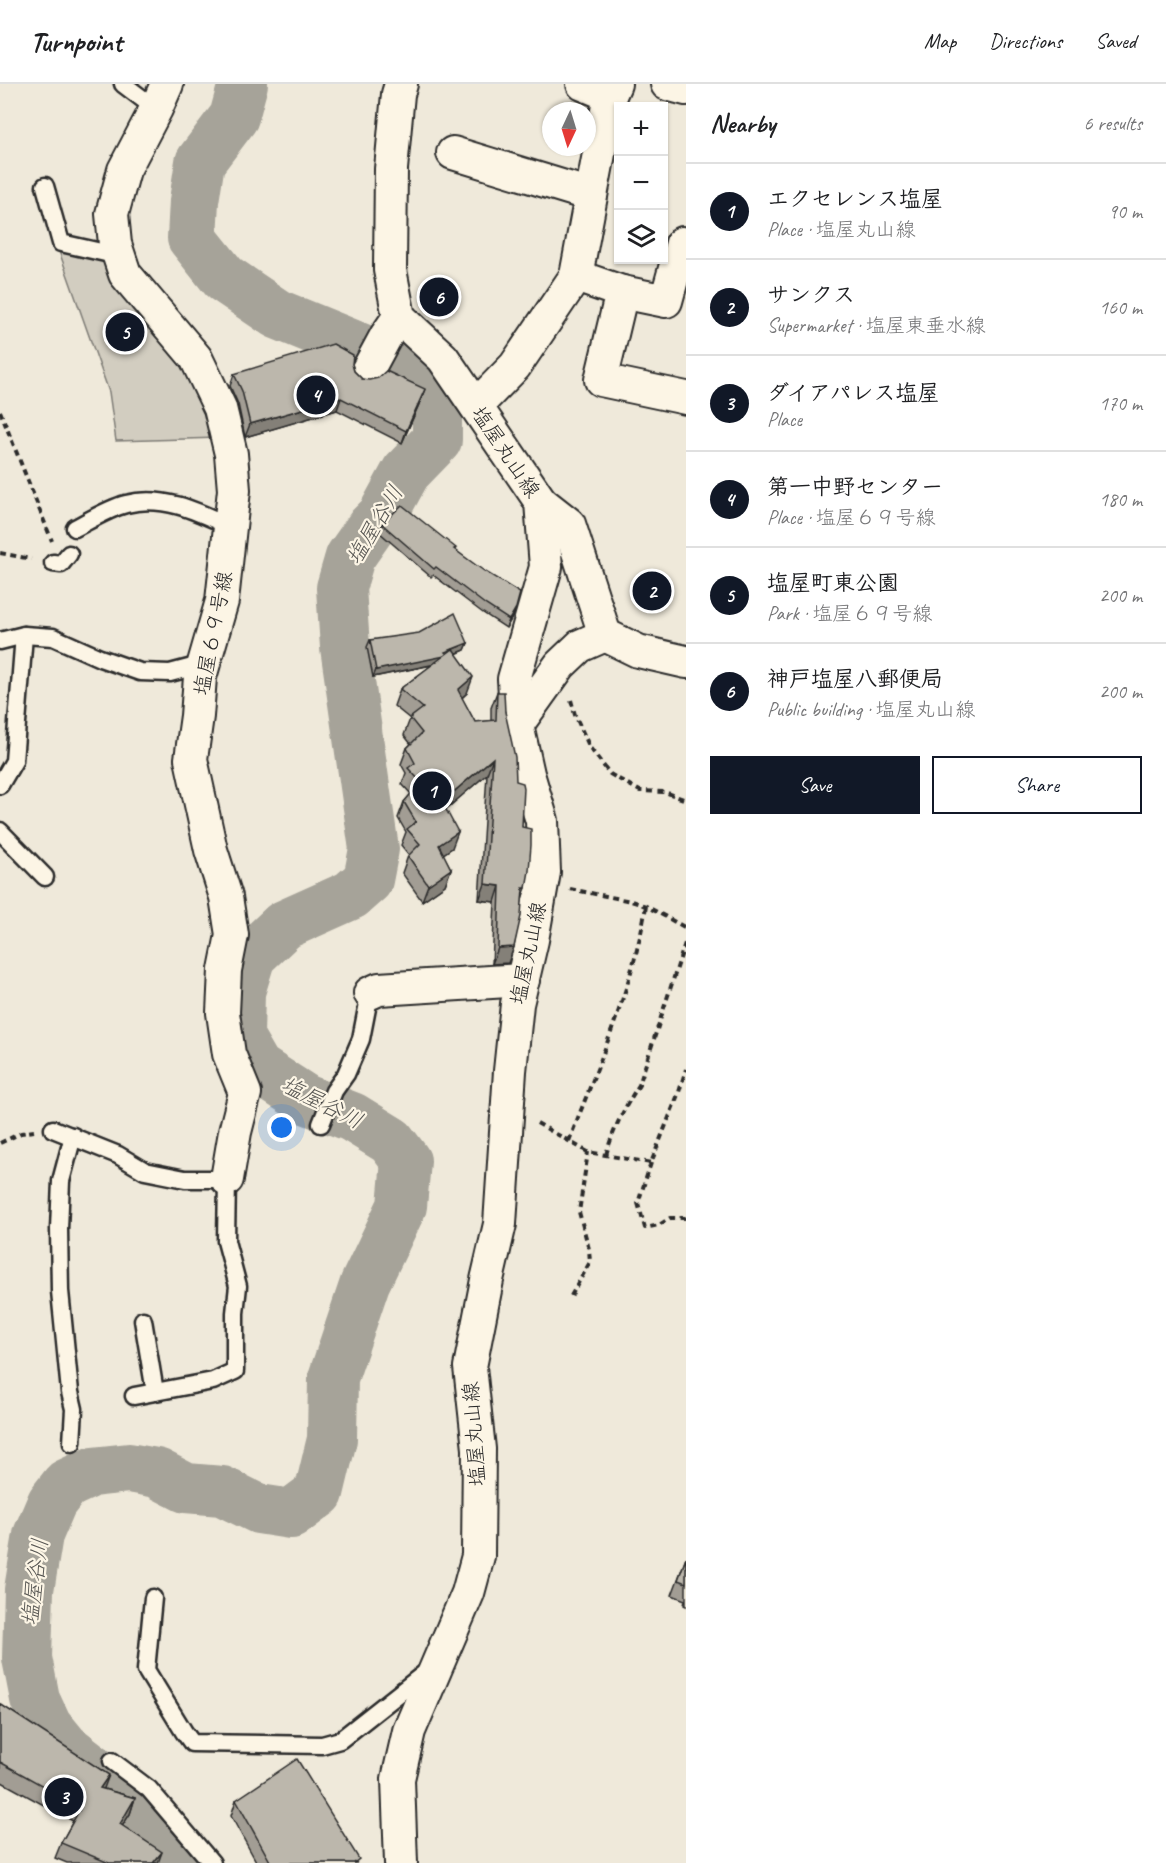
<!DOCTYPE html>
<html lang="en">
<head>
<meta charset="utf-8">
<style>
  :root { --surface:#fff; --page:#f6f6f6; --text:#202124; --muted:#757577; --line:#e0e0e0; --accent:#111827 }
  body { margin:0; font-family:Caveat,"Klee One",sans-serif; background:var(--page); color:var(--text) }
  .controls { position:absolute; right:18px; top:18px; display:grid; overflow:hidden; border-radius:0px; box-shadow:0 2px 4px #0004 }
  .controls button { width:54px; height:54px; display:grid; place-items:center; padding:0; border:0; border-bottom:2px solid var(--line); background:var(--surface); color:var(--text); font:30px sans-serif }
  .compass { position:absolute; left:542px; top:18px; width:54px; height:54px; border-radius:50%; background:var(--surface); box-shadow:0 2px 4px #0004; rotate:184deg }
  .you { position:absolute; left:282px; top:1044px; width:21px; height:21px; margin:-15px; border:4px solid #fff; border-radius:50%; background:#1a73e8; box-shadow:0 0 0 9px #1a73e833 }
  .badge { display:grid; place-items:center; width:39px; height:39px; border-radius:50%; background:var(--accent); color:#fff; font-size:20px; font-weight:700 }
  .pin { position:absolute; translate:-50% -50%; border:3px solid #fff; box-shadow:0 2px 6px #0006 }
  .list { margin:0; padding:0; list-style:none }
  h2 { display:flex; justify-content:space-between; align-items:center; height:78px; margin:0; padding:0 24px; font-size:26px }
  h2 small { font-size:20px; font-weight:400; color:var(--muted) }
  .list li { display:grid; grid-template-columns:39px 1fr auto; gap:18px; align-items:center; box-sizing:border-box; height:96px; padding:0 24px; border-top:2px solid var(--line) }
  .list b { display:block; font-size:22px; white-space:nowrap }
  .list p { margin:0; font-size:20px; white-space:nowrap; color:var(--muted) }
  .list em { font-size:20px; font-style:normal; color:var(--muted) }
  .actions { display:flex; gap:12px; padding:18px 24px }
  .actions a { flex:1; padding:14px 0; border:2px solid var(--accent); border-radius:0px; text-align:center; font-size:21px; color:var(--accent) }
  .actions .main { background:var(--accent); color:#fff }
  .icon { flex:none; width:33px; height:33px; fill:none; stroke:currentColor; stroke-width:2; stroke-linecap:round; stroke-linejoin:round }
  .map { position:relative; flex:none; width:686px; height:1779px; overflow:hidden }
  header { display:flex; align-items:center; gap:36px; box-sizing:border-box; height:84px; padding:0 30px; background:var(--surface); border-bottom:2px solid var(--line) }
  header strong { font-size:28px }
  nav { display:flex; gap:33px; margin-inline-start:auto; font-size:21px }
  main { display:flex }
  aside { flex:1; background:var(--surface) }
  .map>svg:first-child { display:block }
</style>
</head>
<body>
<header>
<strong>Turnpoint</strong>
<nav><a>Map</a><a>Directions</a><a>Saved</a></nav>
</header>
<main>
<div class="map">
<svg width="686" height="1779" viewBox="0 0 686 1779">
  <rect width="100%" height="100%" fill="#efe9da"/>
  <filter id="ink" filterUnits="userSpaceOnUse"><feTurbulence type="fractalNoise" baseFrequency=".0167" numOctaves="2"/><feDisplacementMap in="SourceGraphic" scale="12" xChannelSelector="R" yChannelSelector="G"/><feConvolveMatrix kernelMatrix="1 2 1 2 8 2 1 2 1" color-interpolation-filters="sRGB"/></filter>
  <g filter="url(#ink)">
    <path fill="#d2cdc0" stroke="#7e7c76" stroke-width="1.5" d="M59 167 112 178 193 288 219 354 116 357 109 308Z"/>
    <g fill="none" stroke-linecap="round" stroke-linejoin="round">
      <path stroke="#a6a399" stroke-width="50" d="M186 1779 139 1720 65 1663 47 1641 35 1615 27 1574 29 1506 38 1451 52 1418 66 1400 92 1388 129 1384 157 1389 186 1404 222 1407 259 1425 291 1430 319 1409 332 1355 333 1294 365 1199 402 1122 406 1077 391 1057 352 1033 305 1015 257 984 239 953 240 908 251 872 284 841 351 811 368 796 374 765 345 563 341 504 350 473 371 443 382 432 406 388 437 356V309L397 279 277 230 224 194 192 154 194 117 200 78 234 33 243 0"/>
      <g stroke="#2b2b2b" stroke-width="21">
        <g id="lane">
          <path d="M123 0 156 25"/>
          <path d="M45 102 61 159 119 172"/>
          <path d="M75 444C90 436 110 424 126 420 163 410 199 428 231 443"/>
          <path d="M53 479 61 480 69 470"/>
          <path d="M0 557 24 551 53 553 100 574 140 588 170 589 204 580"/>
          <path d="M0 701 14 677 24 551"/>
          <path d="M0 747 45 793"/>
          <path d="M321 1040 334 1007 346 990 361 955 370 909"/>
          <path d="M53 1045 118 1071 145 1087 185 1095H227L226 1157 238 1202 235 1229V1287L213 1297 134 1312"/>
          <path d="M143 1236 155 1308"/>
          <path d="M72 1359 74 1325 70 1308 60 1207 59 1145 61 1097 73 1052"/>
          <path d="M153 1514 146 1586 184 1648 192 1659 322 1661 340 1656 430 1585"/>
          <path d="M112 1677 149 1705 212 1779"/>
        </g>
      </g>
      <g stroke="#2b2b2b" stroke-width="36">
        <g id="street">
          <path d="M167 0 156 25 124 86 112 130 115 160 125 190 196 274 220 324 231 370 234 406 222 517 200 593 197 632 191 675 211 766 226 813 232 851 225 886 223 929 229 970 245 1009 235 1048 227 1095"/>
          <path d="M583 0 610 11"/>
          <path d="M667 0 686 5"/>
          <path d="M453 69 591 111"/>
          <path d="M576 192 622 208 601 296 686 314"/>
          <path d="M622 208 666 217 682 159 686 160"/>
          <path d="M365 291 386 252 399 233"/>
          <path d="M476 322 515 282 576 192 610 11 615 0"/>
          <path d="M541 418 569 440 605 551 638 567 686 578"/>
          <path d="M517 641 560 581 580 562 605 551"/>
          <path d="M370 909 379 905 523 896"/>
          <path d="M401 1779 398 1695 409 1647 468 1509 478 1472 479 1365 470 1283 487 1196 500 1140 510 987 517 920 532 856 544 788 542 737 528 690 517 641 514 595 546 483 541 418 443 274 399 233 390 186 391 85 398 10 401 0"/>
        </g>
      </g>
      <g stroke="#2b2b2b" stroke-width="4" stroke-dasharray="6 4.5" stroke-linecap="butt">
        <path d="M0 327 52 457"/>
        <path d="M0 469 31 475"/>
        <path d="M571 616 575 631 590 664 610 690 640 707 665 708 686 716"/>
        <path d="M570 805 631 817 646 822 686 844"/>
        <path d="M537 1039 588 1068 651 1079 679 1008 686 985"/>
        <path d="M569 1057C598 981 633 903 646 822"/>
        <path d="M0 1059 21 1049 34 1047"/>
        <path d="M606 1071C613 1046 624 1024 639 1001L686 856"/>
        <path d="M651 1079 638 1119 645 1144 659 1141 670 1134H686"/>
        <path d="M571 1212 590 1178 589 1165 579 1128 588 1068"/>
      </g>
      <use href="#lane" stroke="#fcf5e5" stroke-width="16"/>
      <use href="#street" stroke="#fcf5e5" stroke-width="32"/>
    </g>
    <g fill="#a29d94" stroke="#2b2b2b" stroke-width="1.5">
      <path d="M352 280 354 287 362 295 420 318 402 359 337 326 245 353 238 320 230 302 234 290Z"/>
      <path d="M382 440 455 466 516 524 513 532 506 544 483 529 433 491 431 493 379 448Z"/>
      <path d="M370 556 468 559 465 566 456 570 467 609 462 614 475 638 491 637V624L497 608 505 628 522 743V815L514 863 508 879 492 880 495 818 479 816 487 690 446 725 452 764 443 770 451 785 445 801 422 817 402 789 408 772 409 771 401 761 406 748 398 734 404 718 411 710 402 700 406 689 401 680 407 664 411 660 404 651 410 635 394 622 400 605 432 581 373 593 367 563Z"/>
      <path d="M686 1474V1522L684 1521 685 1516 672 1511Z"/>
      <path d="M0 1620 104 1705 135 1714 130 1730 122 1741 158 1779H67L55 1774 61 1759 73 1737 0 1697Z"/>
      <path d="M236 1716 357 1779H257L231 1732Z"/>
    </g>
    <g fill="#848078" stroke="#2b2b2b" stroke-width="1.5">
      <path d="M425 305 420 318 402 359 406 347Z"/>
      <path d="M341 314 337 326 245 353 250 340Z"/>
      <path d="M516 524 513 532 506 544 509 536Z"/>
      <path d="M468 559 465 566 447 573 445 578 373 593 376 586 445 568Z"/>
      <path d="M473 593 467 609 452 622 458 606Z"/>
      <path d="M493 674 487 690 436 734 442 718Z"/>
      <path d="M458 748 452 764 433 777 439 761Z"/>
      <path d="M451 785 445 801 422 817 428 801Z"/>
      <path d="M485 800 500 802 495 818 479 816Z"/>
      <path d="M523 804H526L520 820Z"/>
      <path d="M514 863 508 879 492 880 498 864Z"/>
      <path d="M109 1691 103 1707 100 1704Z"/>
      <path d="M135 1714 130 1730 114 1755 120 1740Z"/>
      <path d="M162 1768 158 1779H153Z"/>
    </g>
    <g fill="#bcb7ac" stroke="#2b2b2b" stroke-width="1.5">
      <path d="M333 260 353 271 352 280 354 287 362 295 369 296 378 294 386 287 425 305 406 347 341 314 250 340 242 307 234 290Z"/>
      <path d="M402 421 456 464 454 465 484 487 520 509 516 524 509 536 486 521 436 483 434 485 382 440Z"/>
      <path d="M455 529 468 559 445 568 447 570 445 572 376 586 370 556 419 549Z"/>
      <path d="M453 565 473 593 458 606 475 638 496 636 497 608H504L505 628 515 673 516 697 523 699 524 704 522 743 531 745V761L529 787 526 804H523L521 832 514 863 498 864 500 802 485 800 493 674 442 718 458 748 439 761 451 785 428 801 408 772 420 760 407 745 416 738 404 718 421 698 408 684 415 679 407 664 422 649 410 634 423 624 400 605Z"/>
      <path d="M686 1474V1499L678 1496Z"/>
      <path d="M0 1620 109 1691 100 1704 135 1714 120 1740 162 1768 153 1779H109L61 1759 81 1723 0 1678Z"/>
      <path d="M297 1675 359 1775 354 1779H271L236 1716Z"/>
    </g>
  </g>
  <g text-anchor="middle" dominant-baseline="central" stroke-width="4.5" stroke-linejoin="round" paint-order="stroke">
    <g font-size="21" fill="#2b2b2b" stroke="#fcf5e5">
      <text transform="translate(506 368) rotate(56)">塩屋丸山線</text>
      <text transform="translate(213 549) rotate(-79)">塩屋６９号線</text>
      <text transform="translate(528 869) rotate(-78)">塩屋丸山線</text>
      <text transform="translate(474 1350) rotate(-94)">塩屋丸山線</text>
    </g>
    <g font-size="22" font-style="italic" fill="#565552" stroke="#fcf5e5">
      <text transform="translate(375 441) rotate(-59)">塩屋谷川</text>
      <text transform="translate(322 1019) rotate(27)">塩屋谷川</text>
      <text transform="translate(35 1498) rotate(-83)">塩屋谷川</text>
    </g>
  </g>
</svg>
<div class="controls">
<button>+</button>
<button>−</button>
<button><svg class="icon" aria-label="layers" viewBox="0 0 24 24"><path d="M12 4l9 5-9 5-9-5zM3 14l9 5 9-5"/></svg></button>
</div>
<svg class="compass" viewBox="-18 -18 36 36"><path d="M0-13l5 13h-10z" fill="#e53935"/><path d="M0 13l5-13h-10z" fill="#757577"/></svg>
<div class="you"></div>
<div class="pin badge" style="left:432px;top:707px">1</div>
<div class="pin badge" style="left:652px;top:507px">2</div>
<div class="pin badge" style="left:64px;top:1713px">3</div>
<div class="pin badge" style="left:316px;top:311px">4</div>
<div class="pin badge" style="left:125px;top:248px">5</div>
<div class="pin badge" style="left:439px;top:213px">6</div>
</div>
<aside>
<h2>Nearby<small>6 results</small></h2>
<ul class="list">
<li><span class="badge">1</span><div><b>エクセレンス塩屋</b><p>Place · 塩屋丸山線</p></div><em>90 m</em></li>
<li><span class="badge">2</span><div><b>サンクス</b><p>Supermarket · 塩屋東垂水線</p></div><em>160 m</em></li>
<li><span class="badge">3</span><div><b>ダイアパレス塩屋</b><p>Place</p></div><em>170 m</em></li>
<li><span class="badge">4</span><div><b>第一中野センター</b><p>Place · 塩屋６９号線</p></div><em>180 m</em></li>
<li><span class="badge">5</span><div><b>塩屋町東公園</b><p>Park · 塩屋６９号線</p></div><em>200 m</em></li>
<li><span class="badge">6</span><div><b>神戸塩屋八郵便局</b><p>Public building · 塩屋丸山線</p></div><em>200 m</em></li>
</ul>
<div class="actions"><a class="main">Save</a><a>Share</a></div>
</aside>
</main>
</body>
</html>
